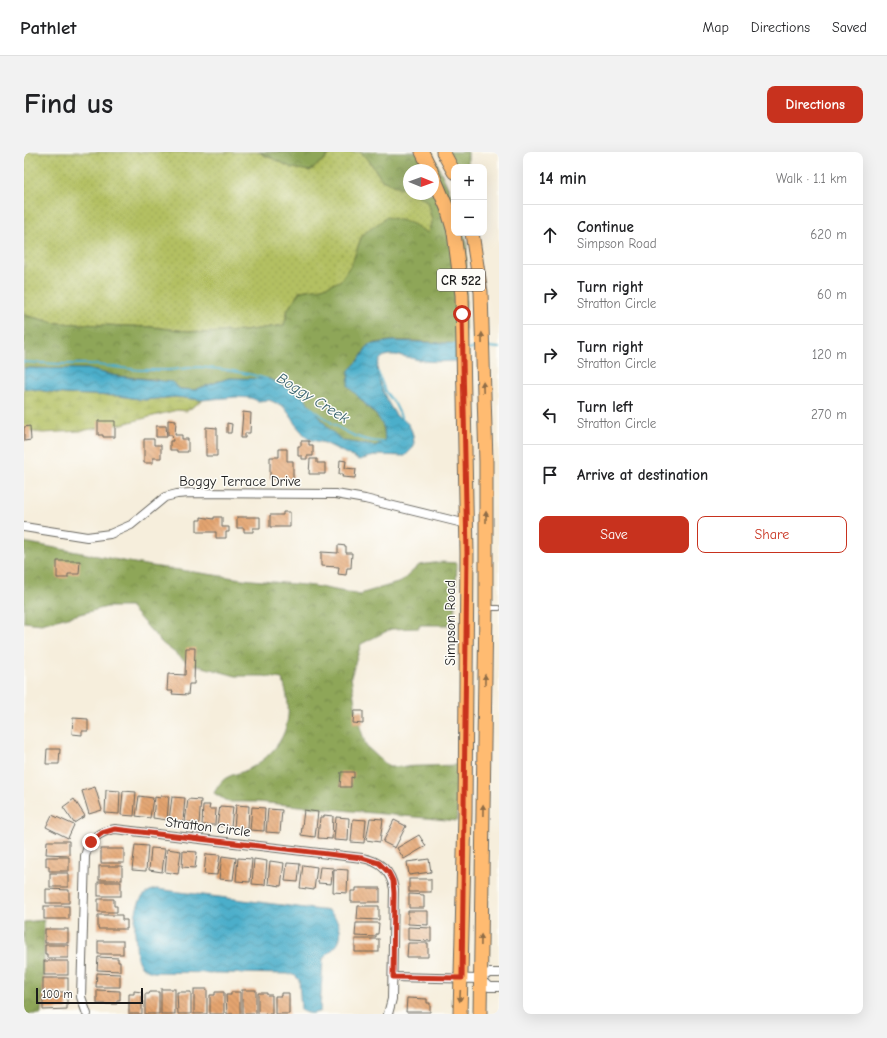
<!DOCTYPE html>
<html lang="en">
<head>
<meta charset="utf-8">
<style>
  :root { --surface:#fff; --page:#f2f2f2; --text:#202124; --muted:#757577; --line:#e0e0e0; --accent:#c8321e }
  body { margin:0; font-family:"Comic Neue",sans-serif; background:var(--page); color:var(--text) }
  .controls { position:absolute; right:12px; top:12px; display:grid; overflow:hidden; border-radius:8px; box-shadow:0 4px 16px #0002 }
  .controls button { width:36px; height:36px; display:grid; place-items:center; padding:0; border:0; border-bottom:1px solid var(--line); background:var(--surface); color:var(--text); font:20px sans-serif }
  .compass { position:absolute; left:379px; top:12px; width:36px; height:36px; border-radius:50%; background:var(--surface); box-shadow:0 4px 16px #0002; rotate:91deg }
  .scale { position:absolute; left:12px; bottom:10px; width:107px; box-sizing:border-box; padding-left:4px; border:2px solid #1c1c1c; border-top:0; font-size:11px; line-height:14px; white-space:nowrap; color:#1c1c1c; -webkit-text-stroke:3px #fdfcf7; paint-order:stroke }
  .stop { position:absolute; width:12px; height:12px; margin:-9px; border:3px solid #c8321e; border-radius:50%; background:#fff }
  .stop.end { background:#c8321e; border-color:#fff; box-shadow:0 1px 4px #0008 }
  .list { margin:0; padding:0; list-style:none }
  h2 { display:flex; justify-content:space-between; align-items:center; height:52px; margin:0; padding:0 16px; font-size:17px }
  h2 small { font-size:13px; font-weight:400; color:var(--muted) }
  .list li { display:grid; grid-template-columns:26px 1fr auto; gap:12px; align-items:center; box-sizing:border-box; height:60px; padding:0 16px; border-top:1px solid var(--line) }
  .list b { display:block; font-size:15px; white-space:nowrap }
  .list p { margin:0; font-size:13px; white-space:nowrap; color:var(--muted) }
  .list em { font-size:13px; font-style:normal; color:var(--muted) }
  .actions { display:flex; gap:8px; padding:12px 16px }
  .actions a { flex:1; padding:9px 0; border:1px solid var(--accent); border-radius:8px; text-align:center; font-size:14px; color:var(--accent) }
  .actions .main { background:var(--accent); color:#fff }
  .icon { flex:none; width:22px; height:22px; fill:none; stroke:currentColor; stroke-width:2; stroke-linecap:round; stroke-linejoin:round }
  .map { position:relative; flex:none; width:475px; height:862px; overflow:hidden; border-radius:8px }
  header { display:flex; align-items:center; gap:24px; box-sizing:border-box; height:56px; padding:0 20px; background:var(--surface); border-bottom:1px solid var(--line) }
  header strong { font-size:19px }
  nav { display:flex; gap:22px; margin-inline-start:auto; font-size:14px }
  .intro { display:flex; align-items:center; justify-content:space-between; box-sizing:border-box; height:96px; padding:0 24px }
  h1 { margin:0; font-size:28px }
  .button { padding:10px 18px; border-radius:8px; background:var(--accent); color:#fff; font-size:14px; font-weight:700 }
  main { display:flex; gap:24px; padding:0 24px }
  aside { flex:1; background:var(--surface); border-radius:8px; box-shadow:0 4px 16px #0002 }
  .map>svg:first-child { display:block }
</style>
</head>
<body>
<header>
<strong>Pathlet</strong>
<nav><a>Map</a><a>Directions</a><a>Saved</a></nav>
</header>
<div class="intro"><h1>Find us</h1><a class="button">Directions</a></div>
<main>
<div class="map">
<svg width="475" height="862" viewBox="0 0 475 862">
  <defs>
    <pattern id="grass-dots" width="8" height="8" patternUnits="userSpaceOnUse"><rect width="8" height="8" fill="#b3c062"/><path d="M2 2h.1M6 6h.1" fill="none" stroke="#99a454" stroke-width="1.8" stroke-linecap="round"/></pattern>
    <pattern id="forest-crowns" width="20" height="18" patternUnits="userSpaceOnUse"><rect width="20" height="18" fill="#8ea658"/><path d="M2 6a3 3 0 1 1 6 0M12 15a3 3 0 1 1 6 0" fill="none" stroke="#738648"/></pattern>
    <pattern id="wetland-marsh" width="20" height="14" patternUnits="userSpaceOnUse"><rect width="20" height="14" fill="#b3c062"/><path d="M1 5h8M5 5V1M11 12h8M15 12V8" fill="none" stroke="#99a454"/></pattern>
    <pattern id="water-waves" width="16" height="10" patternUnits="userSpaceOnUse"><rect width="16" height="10" fill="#4baeca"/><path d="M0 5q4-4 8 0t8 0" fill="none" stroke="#3e8da3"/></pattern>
    <pattern id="building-back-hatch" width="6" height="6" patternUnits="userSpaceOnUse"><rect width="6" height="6" fill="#e4a46f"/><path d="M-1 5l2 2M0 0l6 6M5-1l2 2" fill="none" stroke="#b8855a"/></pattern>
  </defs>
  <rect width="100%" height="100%" fill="#fdfcf7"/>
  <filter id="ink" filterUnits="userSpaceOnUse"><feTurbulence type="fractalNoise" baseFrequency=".025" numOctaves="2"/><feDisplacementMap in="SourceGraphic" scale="8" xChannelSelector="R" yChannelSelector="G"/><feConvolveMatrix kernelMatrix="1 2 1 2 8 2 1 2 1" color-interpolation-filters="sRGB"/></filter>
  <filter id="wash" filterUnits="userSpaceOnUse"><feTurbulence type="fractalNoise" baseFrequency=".012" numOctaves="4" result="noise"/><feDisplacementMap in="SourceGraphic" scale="16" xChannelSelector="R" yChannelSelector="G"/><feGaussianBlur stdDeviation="0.9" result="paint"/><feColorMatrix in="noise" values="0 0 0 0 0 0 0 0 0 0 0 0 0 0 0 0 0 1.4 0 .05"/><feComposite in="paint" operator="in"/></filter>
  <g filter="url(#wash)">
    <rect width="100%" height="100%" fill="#f6eedc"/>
    <path fill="url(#grass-dots)" stroke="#686e3f" d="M0 0H235L243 5 309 0H336L344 7 358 28 382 37 385 39V42H391L403 49 408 68 404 81 387 71 338 83C333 96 328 120 316 129 306 137 289 137 276 139L264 157 260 173 220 179 180 181 129 175 32 171 0 163Z"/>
    <g fill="url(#forest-crowns)" stroke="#55613a">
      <path d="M235 0H309L286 19 268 16Z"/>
      <path d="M336 0H408L430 49V81H440L443 90 441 192C409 192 374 184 344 193L335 208 325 218C329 228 332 242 339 250 352 266 360 264 361 289L351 294 319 289 306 278 280 246 270 239 245 227 205 226 170 238 156 237 131 227 92 224 63 217 0 216V163L32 171 129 175 180 181 220 179 260 173 264 157 276 139 298 136 316 129 328 111 338 83 363 65 387 71 404 81 408 68 403 49 391 42H409V18H385V39L358 28 344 7Z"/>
      <path d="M417 0H444V15H430V27Z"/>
      <path d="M0 390 121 413 218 427 290 434 337 443 339 441 377 430 395 413 417 410 433 411 430 473H396L395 476 367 477 337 492 327 525 333 565 342 594 365 615 434 613 433 669 233 650H204L190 641C193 636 197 629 202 626 208 622 218 621 225 617 261 597 273 566 258 527L240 524H212L164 511 138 491 106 455H83L17 472 0 470Z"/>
      <path d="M20 768V824L17 862H0V770Z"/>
    </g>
    <path fill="url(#wetland-marsh)" stroke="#686e3f" d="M0 236 40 242 95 244 121 248 152 245 179 248 163 259 153 258 98 272 56 279 19 281 0 279Z"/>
    <g fill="url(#water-waves)" stroke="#346573">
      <path d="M368 189 441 192V209C426 209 409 211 395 208 385 206 375 202 365 203 339 206 364 253 372 263 375 267 382 268 384 272 389 279 390 287 390 295L381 304 354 303 335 308 301 291 284 287 271 272 266 263 259 254 245 248 234 249 227 246 212 245 177 248 152 245 121 248 95 244 40 242 0 236V216L63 217 92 224 148 230 156 237 170 238 205 226 245 227 270 239 280 246 306 278 319 289 351 294 361 289 360 276 354 265 324 234 325 218 335 208 344 193Z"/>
      <path d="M132 737 305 759C314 767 320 779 314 791 311 797 303 801 299 807L296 859C290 862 283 862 277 858L275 828 269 822 129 820C120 818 116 815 113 806 112 785 103 743 132 737Z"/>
    </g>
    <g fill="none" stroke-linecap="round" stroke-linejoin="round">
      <g stroke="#4baeca" stroke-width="2">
        <path d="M464 195 475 196"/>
        <path d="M444 197 454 196"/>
        <path d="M0 210 35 212H65L115 218H145L175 215 204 218 229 223 243 227"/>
        <path d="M354 220 361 239 371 252 380 271"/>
        <path d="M285 254C307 271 330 290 359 290"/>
      </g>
    </g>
    <g id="blocks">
      <g fill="url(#building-back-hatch)">
        <path d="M219 260 227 261 226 281H221V286H217Z"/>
        <path d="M144 268 152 269 151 283H158V287H164V300H153V298H146V289H149L148 283H144Z"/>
        <path d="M74 269H91V285H79V283H74Z"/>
        <path d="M203 271 208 272 207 281H203Z"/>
        <path d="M6 274 7 288 0 289V275Z"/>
        <path d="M132 274H142L143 285H132Z"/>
        <path d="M182 275 193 276V304H182Z"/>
        <path d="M120 287H130V293H137V306H129V311H120Z"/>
        <path d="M277 289H285V293H289V304H283V307H278V304H274V294H277Z"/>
        <path d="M255 297H263V309H269V327H246V305H255Z"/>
        <path d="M286 307H293V311H301V322H285Z"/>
        <path d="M316 308 322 309 321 316 332 317 331 326 318 325 319 322H315Z"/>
        <path d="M259 360H266V375H246V363H259Z"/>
        <path d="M177 365 190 367V365H198V375H205V380H202V386H192V380H173V368H177Z"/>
        <path d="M213 365H236V376H229V380H220V376H213Z"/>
        <path d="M314 393 322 394V401H328L327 416H323L322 423 314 422 315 415 297 414V400L314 401Z"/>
        <path d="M33 409H56L55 422H44V426H33Z"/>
        <path d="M162 496H171L170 532H165L164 543 148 542 149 539H143L144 522 161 523Z"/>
        <path d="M330 559H339V572L329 571Z"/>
        <path d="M49 566 64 567V579H58V583L48 582Z"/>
        <path d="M23 597H36L35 612H22Z"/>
        <path d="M317 620H330V626L327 625V635H316Z"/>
        <path d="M71 635 78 658 65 662 58 639Z"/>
        <path d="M82 638 96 639 95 662 81 661Z"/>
        <path d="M99 639 112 640 110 664 97 663Z"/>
        <path d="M115 644 129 646 126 666 112 664Z"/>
        <path d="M137 644H145L143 668 129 666 131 645 136 646Z"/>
        <path d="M148 645 161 646 159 670 145 668Z"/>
        <path d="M50 647 61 664 50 671 39 655Z"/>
        <path d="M164 647 177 648 175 671 161 670Z"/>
        <path d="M179 653H186L185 657H192L191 673H178Z"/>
        <path d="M212 653 225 654 224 677 210 676Z"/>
        <path d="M196 654 209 655 207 675 193 674Z"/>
        <path d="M228 655 241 656 240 679 226 678Z"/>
        <path d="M244 657 258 658 256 681 242 680Z"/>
        <path d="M280 658 294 660 291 685 277 683Z"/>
        <path d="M28 663 50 673 44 686 22 675Z"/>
        <path d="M300 663 309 664 308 687 294 686 296 665H300Z"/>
        <path d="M312 665 325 666 324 689 310 688Z"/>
        <path d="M346 666 359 667 356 690 342 688Z"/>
        <path d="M329 667 342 668 340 691 327 690Z"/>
        <path d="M370 668 382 674 371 696 359 690Z"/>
        <path d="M395 683 402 694 380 707 373 696Z"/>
        <path d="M23 689H45V703L22 702Z"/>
        <path d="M111 693 124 694 122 719 108 718Z"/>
        <path d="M127 696 141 697 138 720 125 718Z"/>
        <rect x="77" y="697" width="23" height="14"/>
        <path d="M143 697 157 699 154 722 141 720Z"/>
        <path d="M159 699 173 700 171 716 158 715Z"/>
        <path d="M182 702 196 703 193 723 180 722Z"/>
        <path d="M198 704 212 706 209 728 195 727Z"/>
        <path d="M22 705H45V719H25V714H22Z"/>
        <path d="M214 706 228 707 226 730 212 729Z"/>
        <path d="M230 707 243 709 241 733 228 732Z"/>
        <path d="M405 707 407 720 385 723 383 710Z"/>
        <path d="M246 709 260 711 257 734 244 732Z"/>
        <path d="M263 711 276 712 274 730 261 729Z"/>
        <path d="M279 713 293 715 290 738 276 736Z"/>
        <rect x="75" y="714" width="23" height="14"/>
        <path d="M296 715 309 716 307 732 294 731Z"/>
        <path d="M310 717 324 718 323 741 309 740Z"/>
        <rect x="26" y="721" width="18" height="14"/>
        <rect x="385" y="727" width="22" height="13"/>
        <rect x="74" y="730" width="23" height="14"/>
        <path d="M332 736H356V750H327V739H332Z"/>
        <path d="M22 737 45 738V751H22Z"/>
        <path d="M385 742 400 743V756H385Z"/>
        <path d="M74 747H90V754H93V760H74Z"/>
        <rect x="20" y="754" width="25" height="13"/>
        <path d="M334 754H355V768L333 767Z"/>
        <path d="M384 759H404V773L384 772Z"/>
        <path d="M74 763H98V768H103V777H74Z"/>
        <path d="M332 771H355L354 782H352V785L331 784Z"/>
        <path d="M384 775 407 776V789L384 788Z"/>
        <rect x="21" y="777" width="23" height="14"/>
        <rect x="331" y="787" width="24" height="13"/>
        <rect x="74" y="789" width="25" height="13"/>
        <path d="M384 791H404V805H383Z"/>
        <path d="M21 793H44V806H23V802H21Z"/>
        <path d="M74 805 94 806V810H96V819L73 818Z"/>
        <rect x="20" y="809" width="24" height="14"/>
        <path d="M73 821 96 822V835H72Z"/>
        <rect x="19" y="826" width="25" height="14"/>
        <rect x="137" y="837" width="14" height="25"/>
        <rect x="170" y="837" width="13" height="25"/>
        <path d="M73 838 96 839V848H93V852H73Z"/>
        <rect x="218" y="838" width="14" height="24"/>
        <path d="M110 839 118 840V862H105V842H110Z"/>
        <path d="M126 840H135V862H121V842H125Z"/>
        <path d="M153 840H167V862H154Z"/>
        <path d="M191 840H200V862H186V843H191Z"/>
        <path d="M207 840H216V862H203L202 843H207Z"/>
        <path d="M234 841H243V843H248V862H234Z"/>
        <path d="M257 841H265V862H251V844H257Z"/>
        <path d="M19 844H43V857L19 858Z"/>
        <path d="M383 846 403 847V851H406V860H382Z"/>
      </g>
    </g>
  </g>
  <g filter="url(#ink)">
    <use href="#blocks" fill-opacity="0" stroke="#68665f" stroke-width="1"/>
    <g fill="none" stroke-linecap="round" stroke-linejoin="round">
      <g stroke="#68665f" stroke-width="6">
        <path id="lane" d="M465 456H475"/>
      </g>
      <g stroke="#68665f" stroke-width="10">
        <g id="street">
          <path d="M0 375 63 385 86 382 107 373 141 345 153 342 166 341 312 342 341 347 443 372"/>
          <path d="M369 825 456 827"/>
          <path d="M456 827 465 835H475"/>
          <path d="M456 827 465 821H475"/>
          <path d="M63 862 57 845 61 704C65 688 76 679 91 677L338 706C356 709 367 719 370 737L368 847 364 862"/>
        </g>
      </g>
      <g stroke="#68665f" stroke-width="15">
        <g id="primary">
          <path d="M398 0 407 18"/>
          <path d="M419 0 430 20"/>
          <path d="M409 23 423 56 430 80"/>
          <path d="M430 81 438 143 443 401 441 661 436 862"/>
          <path d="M448 81 457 140 462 310V456L456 862"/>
        </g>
      </g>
      <use href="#lane" stroke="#fff" stroke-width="4"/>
      <use href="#street" stroke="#fff" stroke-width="8"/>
      <use href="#primary" stroke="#ffbb71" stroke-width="13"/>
    </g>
    <defs><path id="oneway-solid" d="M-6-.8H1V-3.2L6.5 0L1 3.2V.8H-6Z"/></defs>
    <g fill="#8e6c46">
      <use href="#oneway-solid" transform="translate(458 186) rotate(-91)"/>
      <use href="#oneway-solid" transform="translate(459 235) rotate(-92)"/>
      <use href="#oneway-solid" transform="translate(462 365) rotate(-90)"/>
      <use href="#oneway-solid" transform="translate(461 528) rotate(-89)"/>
      <use href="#oneway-solid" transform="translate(459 658) rotate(-89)"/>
      <use href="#oneway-solid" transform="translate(457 788) rotate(-89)"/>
      <use href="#oneway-solid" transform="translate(436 844) rotate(93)"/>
    </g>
  </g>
  <g fill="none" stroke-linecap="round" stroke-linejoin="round" filter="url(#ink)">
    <path stroke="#c8321e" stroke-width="5" d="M67 690 78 681 91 677 338 706 355 711 365 721 369 729 370 741 369 825 438 826 443 401 438 162"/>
  </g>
  <g text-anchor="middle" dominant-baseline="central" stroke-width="3" stroke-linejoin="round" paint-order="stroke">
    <rect fill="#fdfcf7" stroke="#605f5e" stroke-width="1" x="413" y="117" width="48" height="22" rx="3"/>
    <g font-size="13" font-weight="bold" fill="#1c1c1c">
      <text x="437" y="128">CR 522</text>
    </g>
    <g font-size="14" fill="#1c1c1c" stroke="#fdfcf7">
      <text x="216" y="329">Boggy Terrace Drive</text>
      <text transform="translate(426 471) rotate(-90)">Simpson Road</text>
      <text transform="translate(184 675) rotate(7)">Stratton Circle</text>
    </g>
    <g font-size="15" font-style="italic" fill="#315e6a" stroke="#fdfcf7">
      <text transform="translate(289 246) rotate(32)">Boggy Creek</text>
    </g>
  </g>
</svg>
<div class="controls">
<button>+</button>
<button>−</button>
</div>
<svg class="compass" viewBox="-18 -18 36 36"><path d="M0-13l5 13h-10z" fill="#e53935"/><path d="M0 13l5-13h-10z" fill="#757577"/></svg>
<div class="scale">100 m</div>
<div class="stop" style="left:438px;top:162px"></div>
<div class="stop end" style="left:67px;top:690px"></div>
</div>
<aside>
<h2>14 min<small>Walk · 1.1 km</small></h2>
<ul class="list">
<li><svg class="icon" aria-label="ahead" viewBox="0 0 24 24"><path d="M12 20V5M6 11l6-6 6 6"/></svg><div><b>Continue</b><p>Simpson Road</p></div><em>620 m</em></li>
<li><svg class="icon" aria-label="right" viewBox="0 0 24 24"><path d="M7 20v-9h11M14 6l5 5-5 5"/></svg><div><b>Turn right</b><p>Stratton Circle</p></div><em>60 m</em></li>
<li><svg class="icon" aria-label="right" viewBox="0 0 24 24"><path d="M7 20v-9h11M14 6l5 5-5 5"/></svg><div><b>Turn right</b><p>Stratton Circle</p></div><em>120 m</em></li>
<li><svg class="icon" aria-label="left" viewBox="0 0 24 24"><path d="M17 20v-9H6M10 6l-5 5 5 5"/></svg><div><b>Turn left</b><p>Stratton Circle</p></div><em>270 m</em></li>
<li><svg class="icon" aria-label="arrive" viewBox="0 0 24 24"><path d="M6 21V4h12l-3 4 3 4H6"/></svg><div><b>Arrive at destination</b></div></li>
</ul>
<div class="actions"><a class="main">Save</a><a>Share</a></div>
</aside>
</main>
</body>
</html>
